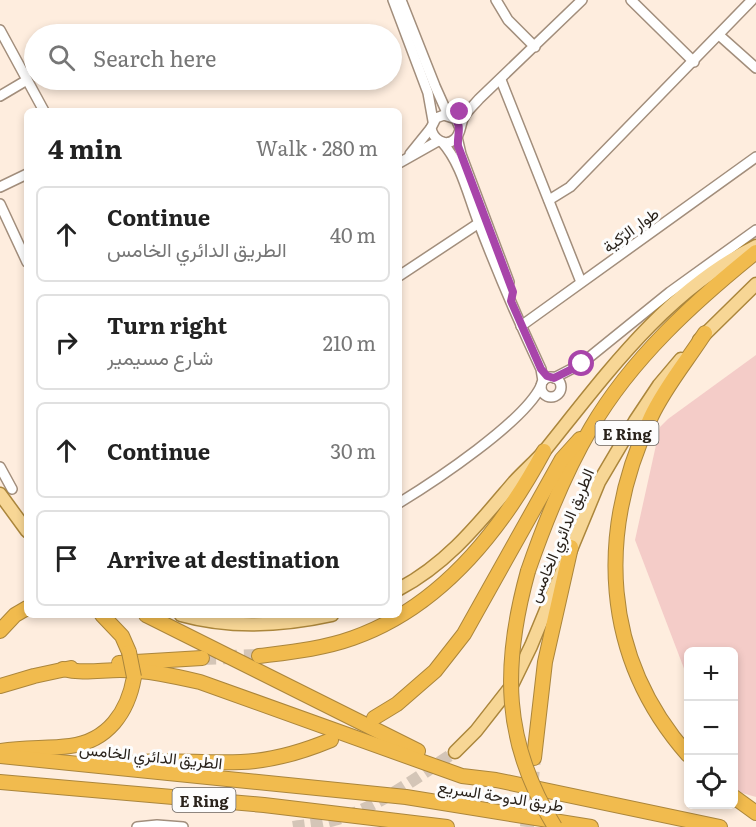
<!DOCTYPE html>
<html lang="en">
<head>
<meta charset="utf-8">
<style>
  :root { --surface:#fff; --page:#f2f2f2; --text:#222; --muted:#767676; --line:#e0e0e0 }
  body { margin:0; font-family:Literata,Vazirmatn,serif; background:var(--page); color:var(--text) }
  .controls { position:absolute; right:18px; bottom:18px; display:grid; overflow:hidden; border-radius:9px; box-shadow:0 3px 9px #0003 }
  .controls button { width:54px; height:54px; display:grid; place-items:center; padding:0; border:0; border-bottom:2px solid var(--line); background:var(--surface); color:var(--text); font:30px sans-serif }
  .stop { position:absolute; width:18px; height:18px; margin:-14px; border:4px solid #a844aa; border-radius:50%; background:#fff }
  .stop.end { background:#a844aa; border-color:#fff; box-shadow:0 2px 6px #0008 }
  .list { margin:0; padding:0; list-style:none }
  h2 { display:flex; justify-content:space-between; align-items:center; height:78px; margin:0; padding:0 24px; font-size:26px }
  h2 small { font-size:20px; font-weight:400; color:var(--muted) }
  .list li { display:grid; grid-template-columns:39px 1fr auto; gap:18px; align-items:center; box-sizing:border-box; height:96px; margin:0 12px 12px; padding:0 12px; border:2px solid var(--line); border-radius:9px }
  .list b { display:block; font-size:22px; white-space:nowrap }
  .list p { margin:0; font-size:20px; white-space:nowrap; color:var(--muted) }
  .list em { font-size:20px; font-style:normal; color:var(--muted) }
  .icon { flex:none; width:33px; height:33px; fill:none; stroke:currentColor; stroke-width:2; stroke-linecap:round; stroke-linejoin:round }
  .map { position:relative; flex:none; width:756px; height:827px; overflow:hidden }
  .search { position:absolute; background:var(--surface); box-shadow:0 3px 9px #0003; left:24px; top:24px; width:378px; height:66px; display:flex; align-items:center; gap:15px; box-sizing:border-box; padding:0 21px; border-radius:33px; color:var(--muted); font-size:22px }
  .panel { position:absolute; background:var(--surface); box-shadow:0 3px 9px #0003; left:24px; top:108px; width:378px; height:510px; border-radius:9px }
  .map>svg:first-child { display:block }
</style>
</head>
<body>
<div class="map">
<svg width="756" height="827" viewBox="0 0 756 827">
  <rect width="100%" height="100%" fill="#feedde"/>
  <path fill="#f4ccc8" d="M756 355V797L742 793 734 788V652H688V679L635 540 660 427 668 419Z"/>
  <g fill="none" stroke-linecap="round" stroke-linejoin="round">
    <path stroke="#d4c5b7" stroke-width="12" stroke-dasharray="12 6" stroke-linecap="butt" d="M293 827C306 825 321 824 334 820 378 808 417 777 455 752"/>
    <g stroke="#d4c5b7" stroke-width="14" stroke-dasharray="14 7" stroke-linecap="butt">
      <path d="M202 658 259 656"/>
      <path d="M527 827 534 758"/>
    </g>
    <g stroke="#a28e7c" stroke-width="12">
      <g id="minor">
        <path d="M393 0 428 93 433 121"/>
        <path d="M401 0 435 86 448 115"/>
        <path d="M496 0 508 20 535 47"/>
        <path d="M631 0 694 62"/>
        <path d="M0 30 44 111"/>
        <path d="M719 35 756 68"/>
        <path d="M501 80 581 282"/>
        <path d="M0 96 27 80"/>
        <path d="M460 128 456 119 444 115 436 118 431 128C433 139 445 148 455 139 461 134 460 124 464 117 467 111 474 105 479 99L582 0"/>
        <path d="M457 137 461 154 509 282"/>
        <path d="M442 142C461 163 468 195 478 221 497 271 518 320 541 369L543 381"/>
        <path d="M410 154 431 128"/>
        <path d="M399 163 438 141"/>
        <path d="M0 187 27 174"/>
        <path d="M549 200 570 187 752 0"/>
        <path d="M0 204 27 262"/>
        <path d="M399 276 482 221"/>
        <path d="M521 326 756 157"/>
        <circle cx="551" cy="387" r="10"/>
        <path d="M554 378 581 364 670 292 756 230"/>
        <path d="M0 467 12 489"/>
        <path d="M399 503C435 481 524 422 541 386"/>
        <path d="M137 827 157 825 183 827"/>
      </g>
    </g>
    <g stroke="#ab863c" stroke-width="15">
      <g id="major">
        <path d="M699 340 756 284"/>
        <path d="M0 494 27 531"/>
        <path d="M399 589C448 563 479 523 514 482 524 471 536 461 546 449 607 373 666 291 756 246"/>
        <path d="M181 615C231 629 282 626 332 615"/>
        <path d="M455 752 476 731 512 685 531 646 599 482 635 421 659 385 681 359"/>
      </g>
    </g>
    <g stroke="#ab863c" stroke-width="16">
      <g id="highway">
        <path d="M528 571C545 522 565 472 591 428 632 358 694 302 756 252"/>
        <path d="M102 615 122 636 129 652"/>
        <path d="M146 615 418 751"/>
        <path d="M0 631 15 615 27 608"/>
        <path d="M259 656C291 652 322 649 353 638 441 607 501 531 544 451"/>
        <path d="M119 663 202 658"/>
        <path d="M63 669C82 674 101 670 120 670 147 670 174 676 200 682L462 776 496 780 720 827"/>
        <path d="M0 686 34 676 71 668"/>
        <path d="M374 718 397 704 435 671 464 634 562 459 580 439"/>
        <path d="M1 751C24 747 47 749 70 746 108 741 128 712 134 677"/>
        <path d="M688 755C601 656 597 532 651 417 665 387 687 361 705 333"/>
        <path d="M0 756 406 797 591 827"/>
        <path d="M534 758 545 662 571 547"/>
        <path d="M124 764C163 758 202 764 241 762 273 761 302 752 331 740"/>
        <path d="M0 782 264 805 447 827"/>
        <path d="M734 797 756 813"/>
      </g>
    </g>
    <use href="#minor" stroke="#fff" stroke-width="9"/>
    <use href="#major" stroke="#f7d695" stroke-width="12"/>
    <use href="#highway" stroke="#f1bb4e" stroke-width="14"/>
    <g stroke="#ab863c" stroke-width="16" stroke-linecap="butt">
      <g id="highway-bridge">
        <path d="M528 571C502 665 502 742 555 827"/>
        <path d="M129 652 134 677"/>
      </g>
    </g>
    <use href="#highway-bridge" stroke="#f1bb4e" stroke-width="14"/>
  </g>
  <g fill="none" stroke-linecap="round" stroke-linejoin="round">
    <path stroke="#a844aa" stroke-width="8" d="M460 112 453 117C463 125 457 134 458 146L513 292 511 301 541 369 547 376 554 378 582 364"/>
  </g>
  <g text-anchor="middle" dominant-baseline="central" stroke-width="6" stroke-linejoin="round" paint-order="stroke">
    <g fill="#fdfdfd" stroke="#696460" stroke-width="1.5">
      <rect x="595.5" y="421" width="63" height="24" rx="4.5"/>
      <rect x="172.5" y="788" width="63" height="24" rx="4.5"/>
    </g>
    <g font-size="15" font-weight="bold" fill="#2a231c">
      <text x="627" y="433">E Ring</text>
      <text x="204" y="800">E Ring</text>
    </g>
    <g font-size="16" fill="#2a231c" stroke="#fdfdfd">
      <text transform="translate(630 229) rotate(-36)">طوار الرّكية</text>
      <text transform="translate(560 535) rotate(-67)">الطريق الدائري الخامس</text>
      <text transform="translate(151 755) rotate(6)">الطريق الدائري الخامس</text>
      <text transform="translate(501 795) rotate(9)">طريق الدوحة السريع</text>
    </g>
  </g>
</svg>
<div class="controls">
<button>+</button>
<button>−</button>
<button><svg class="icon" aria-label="locate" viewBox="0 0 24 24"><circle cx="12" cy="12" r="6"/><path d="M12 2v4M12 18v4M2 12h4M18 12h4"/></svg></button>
</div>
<div class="stop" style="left:582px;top:364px"></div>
<div class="stop end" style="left:460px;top:112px"></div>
<div class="search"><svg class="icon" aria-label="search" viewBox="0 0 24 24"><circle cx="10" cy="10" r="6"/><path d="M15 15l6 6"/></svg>Search here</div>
<section class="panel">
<h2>4 min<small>Walk · 280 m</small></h2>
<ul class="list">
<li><svg class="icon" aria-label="ahead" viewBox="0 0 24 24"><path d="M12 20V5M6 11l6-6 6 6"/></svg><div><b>Continue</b><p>الطريق الدائري الخامس</p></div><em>40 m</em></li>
<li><svg class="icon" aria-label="right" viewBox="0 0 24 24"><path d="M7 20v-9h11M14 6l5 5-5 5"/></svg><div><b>Turn right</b><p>شارع مسيمير</p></div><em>210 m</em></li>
<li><svg class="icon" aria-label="ahead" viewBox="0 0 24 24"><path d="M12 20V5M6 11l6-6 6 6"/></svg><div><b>Continue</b></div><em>30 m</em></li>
<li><svg class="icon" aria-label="arrive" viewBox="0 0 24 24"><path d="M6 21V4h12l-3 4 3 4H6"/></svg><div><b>Arrive at destination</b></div></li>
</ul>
</section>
</div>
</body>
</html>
